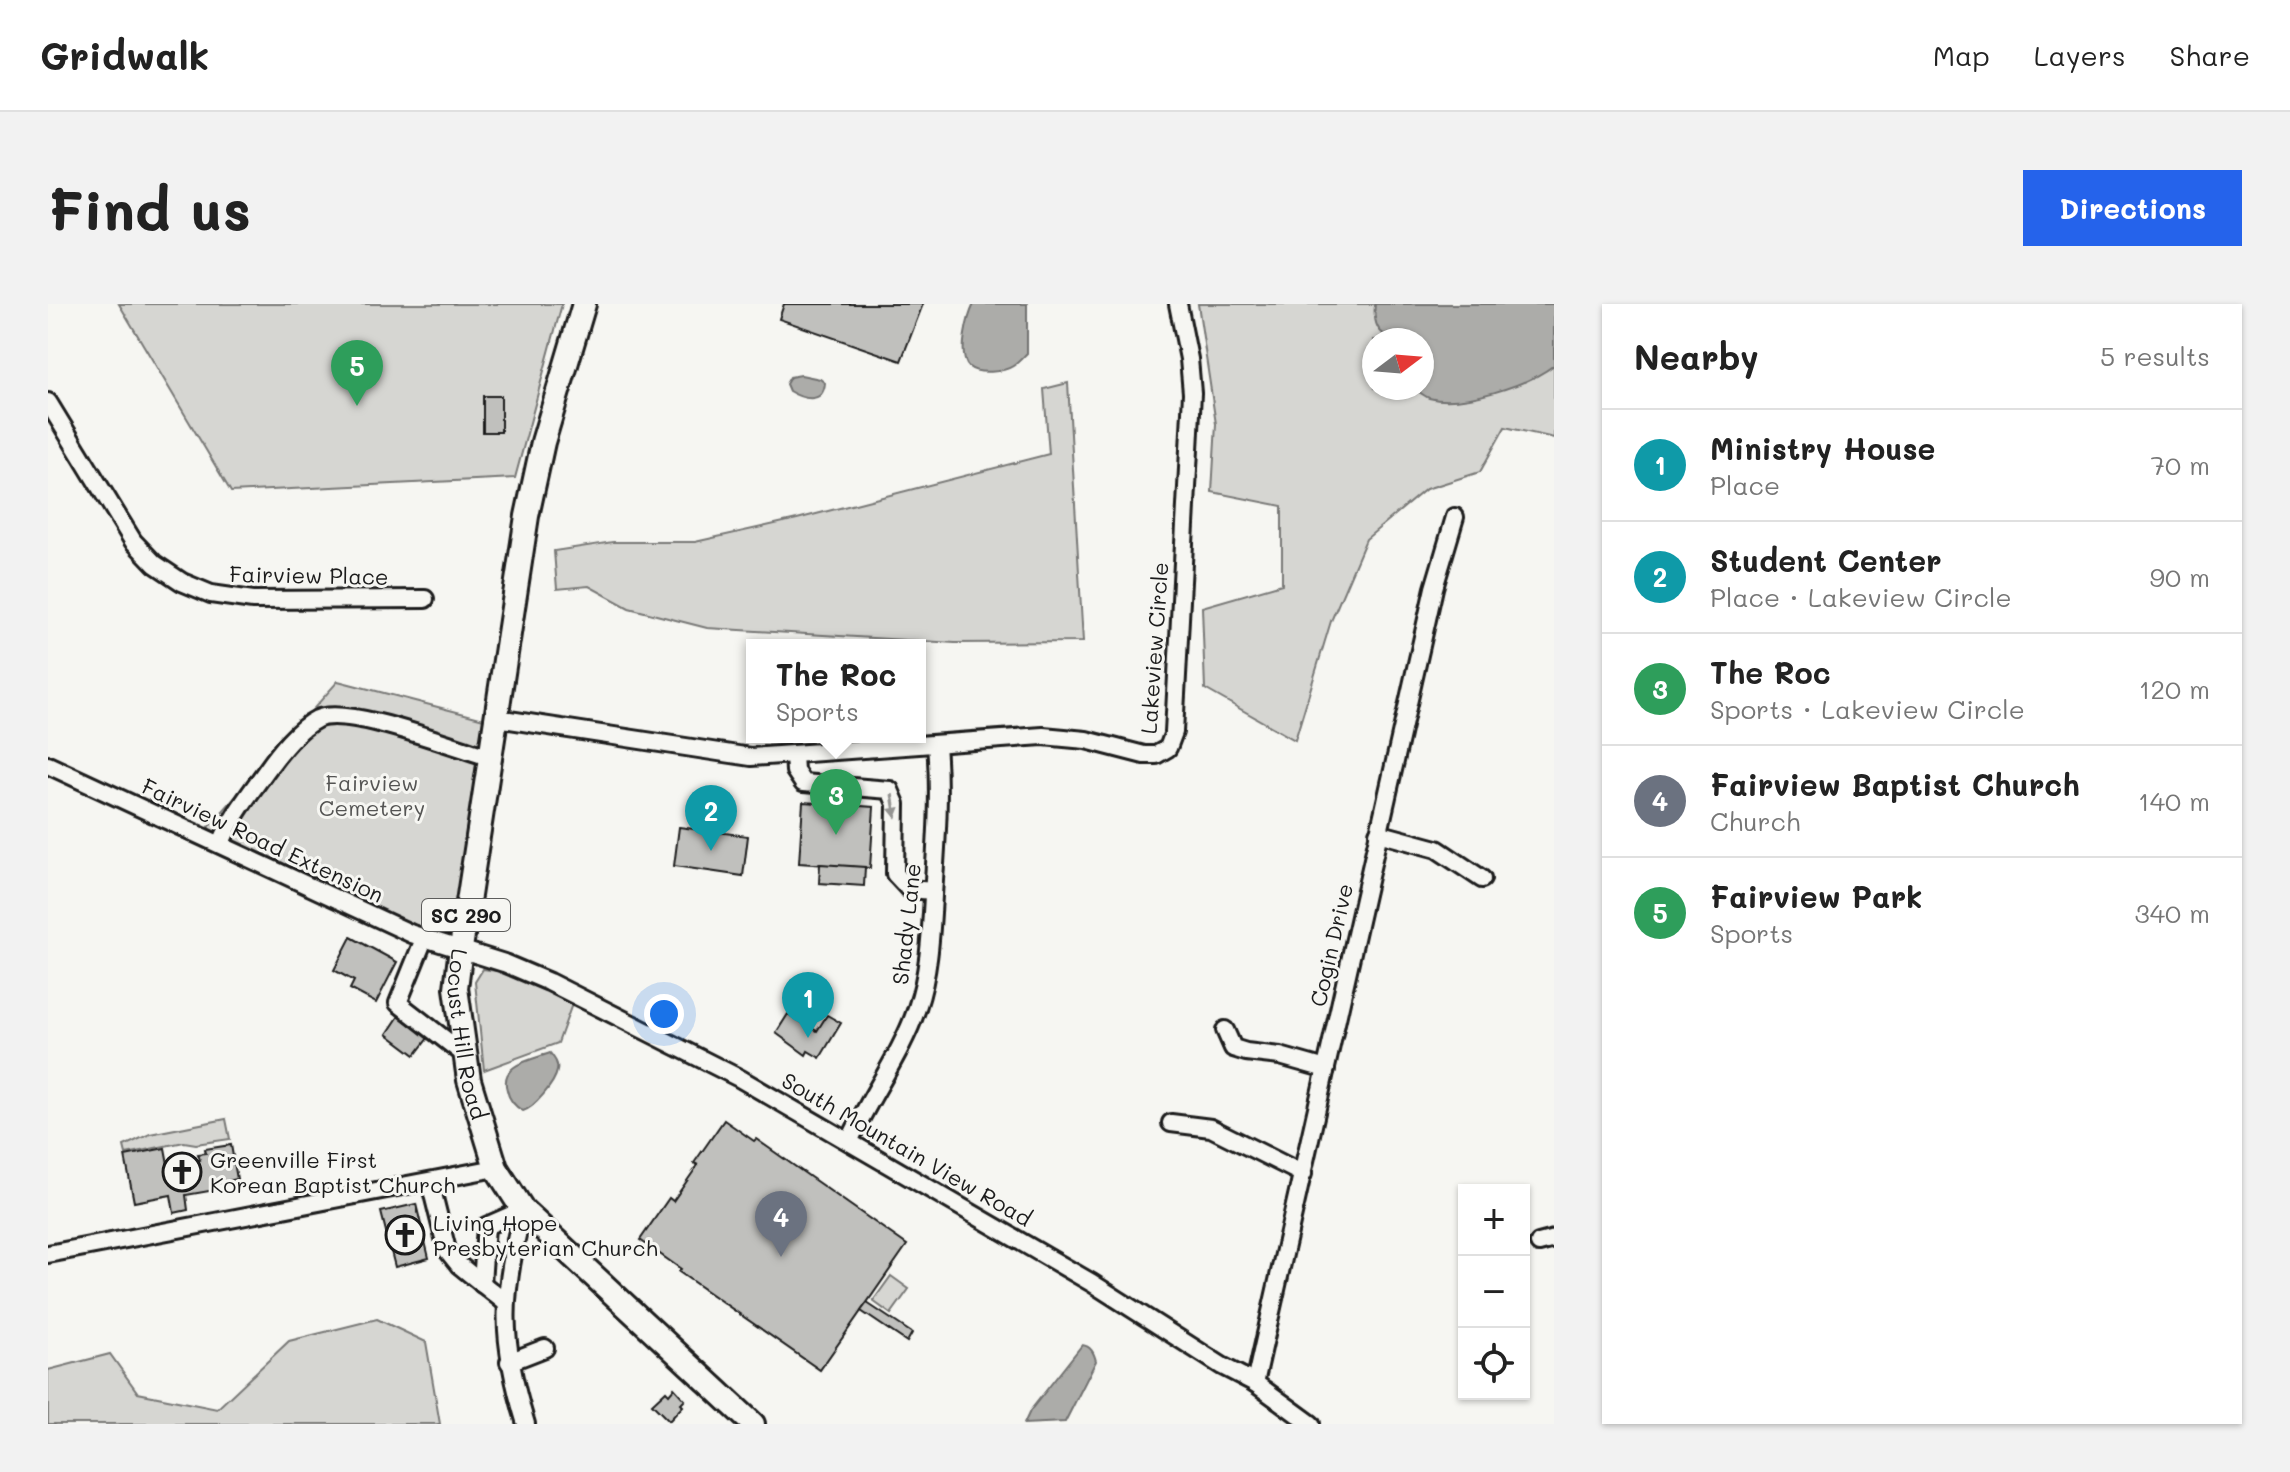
<!DOCTYPE html>
<html lang="en">
<head>
<meta charset="utf-8">
<style>
  :root { --surface:#fff; --page:#f2f2f2; --text:#222; --muted:#767676; --line:#e0e0e0; --accent:#2563eb }
  body { margin:0; font-family:Mali,sans-serif; background:var(--page); color:var(--text) }
  .controls { position:absolute; right:24px; bottom:24px; display:grid; overflow:hidden; border-radius:0px; box-shadow:0 2px 6px #0004 }
  .controls button { width:72px; height:72px; display:grid; place-items:center; padding:0; border:0; border-bottom:2px solid var(--line); background:var(--surface); color:var(--text); font:40px sans-serif }
  .compass { position:absolute; left:1314px; top:24px; width:72px; height:72px; border-radius:50%; background:var(--surface); box-shadow:0 2px 6px #0004; rotate:74deg }
  .you { position:absolute; left:616px; top:710px; width:28px; height:28px; margin:-20px; border:6px solid #fff; border-radius:50%; background:#1a73e8; box-shadow:0 0 0 12px #1a73e833 }
  .badge { display:grid; place-items:center; width:52px; height:52px; border-radius:50%; background:var(--accent); color:#fff; font-size:26px; font-weight:700 }
  .pin { position:absolute; translate:-50% -66px; filter:drop-shadow(0 2px 4px #0008) }
  .pin::after { content:''; position:absolute; top:42px; width:28px; height:24px; background:inherit; clip-path:polygon(0 0,100% 0,50% 100%) }
  .popup { position:absolute; left:698px; top:335px; width:180px; height:104px; box-sizing:border-box; display:grid; place-content:center; border-radius:0px; background:var(--surface); filter:drop-shadow(0 2px 6px #0005); font-size:26px; white-space:nowrap; color:var(--muted) }
  .popup b { font-size:30px; color:var(--text) }
  .popup::after { content:''; position:absolute; left:50%; top:100%; margin-left:-16px; border:16px solid transparent; border-top-color:var(--surface) }
  .list { margin:0; padding:0; list-style:none }
  h2 { display:flex; justify-content:space-between; align-items:center; height:104px; margin:0; padding:0 32px; font-size:34px }
  h2 small { font-size:26px; font-weight:400; color:var(--muted) }
  .list li { display:grid; grid-template-columns:52px 1fr auto; gap:24px; align-items:center; box-sizing:border-box; height:112px; padding:0 32px; border-top:2px solid var(--line) }
  .list b { display:block; font-size:30px; white-space:nowrap }
  .list p { margin:0; font-size:26px; white-space:nowrap; color:var(--muted) }
  .list em { font-size:26px; font-style:normal; color:var(--muted) }
  .icon { flex:none; width:44px; height:44px; fill:none; stroke:currentColor; stroke-width:2; stroke-linecap:round; stroke-linejoin:round }
  .map { position:relative; flex:none; width:1506px; height:1120px; overflow:hidden; border-radius:0px }
  header { display:flex; align-items:center; gap:48px; box-sizing:border-box; height:112px; padding:0 40px; background:var(--surface); border-bottom:2px solid var(--line) }
  header strong { font-size:38px }
  nav { display:flex; gap:44px; margin-inline-start:auto; font-size:28px }
  .intro { display:flex; align-items:center; justify-content:space-between; box-sizing:border-box; height:192px; padding:0 48px }
  h1 { margin:0; font-size:56px }
  .button { padding:20px 36px; border-radius:0px; background:var(--accent); color:#fff; font-size:28px; font-weight:700 }
  main { display:flex; gap:48px; padding:0 48px }
  aside { flex:1; background:var(--surface); border-radius:0px; box-shadow:0 2px 6px #0004 }
  .map>svg:first-child { display:block }
</style>
</head>
<body>
<header>
<strong>Gridwalk</strong>
<nav><a>Map</a><a>Layers</a><a>Share</a></nav>
</header>
<div class="intro"><h1>Find us</h1><a class="button">Directions</a></div>
<main>
<div class="map">
<svg width="1506" height="1120" viewBox="0 0 1506 1120">
  <rect width="100%" height="100%" fill="#f6f6f2"/>
  <filter id="ink" filterUnits="userSpaceOnUse"><feTurbulence type="fractalNoise" baseFrequency=".0125" numOctaves="2"/><feDisplacementMap in="SourceGraphic" scale="16" xChannelSelector="R" yChannelSelector="G"/><feConvolveMatrix kernelMatrix="1 2 1 2 8 2 1 2 1" color-interpolation-filters="sRGB"/></filter>
  <g filter="url(#ink)">
    <g fill="#d6d6d2" stroke="#797977" stroke-width="2" fill-rule="evenodd">
      <path d="M71 0H514L467 174 183 188Z"/>
      <path d="M1150 0H1506V134L1457 123 1432 168 1378 185 1318 235 1283 317 1247 436 1157 385 1154 303 1234 280V202L1164 188 1168 120ZM1326 36H1374V84H1326Z"/>
      <path d="M1020 79 1035 338 907 339 659 324 581 304 541 282 509 285 506 247 565 238H647L749 215 1001 150 996 85Z"/>
      <path d="M290 377 436 415 431 476 410 617 398 628 380 629 159 525Z"/>
      <path d="M435 665 462 669 524 700 510 739 436 766 427 678Z"/>
      <path d="M178 815 182 835 148 840 136 838 78 850 76 842 102 830Z"/>
      <path d="M843 972 861 985 843 1010 825 997Z"/>
      <path d="M329 1015 378 1038 392 1120H0V1066L62 1050 90 1089 169 1105 241 1037Z"/>
    </g>
    <g fill="#acaca9" stroke="#727271" stroke-width="2">
      <path d="M926 0H979V49C975 53 970 59 965 62 956 68 930 71 921 63 909 52 920 12 926 0Z"/>
      <path d="M1327 0H1506V61C1481 81 1413 103 1381 94 1376 92 1370 87 1365 84H1374V36C1346 36 1323 37 1327 0Z"/>
      <path d="M753 71 772 75 777 79C775 101 754 95 741 87L738 80 742 73Z"/>
      <path d="M502 749C506 754 511 760 509 767 507 779 486 804 475 807 466 802 461 796 459 786 451 760 483 756 502 749Z"/>
      <path d="M1034 1041C1043 1042 1046 1049 1048 1057L1017 1118 976 1120 982 1107Z"/>
    </g>
    <g fill="#c0c0bd" stroke="#1c1c1c" stroke-width="2">
      <path d="M736 0H875L853 57 731 15Z"/>
      <rect x="435" y="92" width="18" height="36"/>
      <path d="M755 498 826 503 822 564 751 559Z"/>
      <path d="M631 523 700 532 695 572 626 562Z"/>
      <path d="M772 560 817 563 816 582 771 579Z"/>
      <path d="M303 633 349 658 328 699 302 685 306 677 286 666Z"/>
      <path d="M740 710 769 727 779 711 793 719 772 754 760 747 758 751 728 729Z"/>
      <path d="M351 712 380 734 367 751 339 730Z"/>
      <path d="M676 816 706 837 708 835 859 941 772 1066 631 968 633 965 592 936 621 894 625 897 650 861 646 859Z"/>
      <path d="M183 841 189 875 166 880 167 886 138 891 140 906 126 909 123 891 86 898 77 852 117 844 120 860 125 859V861L152 856 150 850 158 849 157 845Z"/>
      <path d="M368 900 381 954 347 963 333 908Z"/>
      <path d="M819 999 864 1029 859 1038 813 1007Z"/>
      <path d="M626 1084 637 1096 633 1100 635 1102 621 1117 604 1100 618 1087 621 1090Z"/>
    </g>
    <g fill="none" stroke-linecap="round" stroke-linejoin="round">
      <g stroke="#1c1c1c" stroke-width="22">
        <g id="minor">
          <path d="M0 98 85 237 107 260 134 278 163 290 205 296 377 295"/>
          <path d="M448 414 703 453 995 432 1038 436 1096 451H1108L1120 444 1126 428 1144 89 1141 55 1130 0"/>
          <path d="M746 451 747 467 755 479 842 486 848 500 847 570 861 585 885 587"/>
          <path d="M0 461 364 630 456 659 501 678 691 774 1044 979 1174 1062 1207 1079 1263 1120"/>
          <path d="M1330 529 1389 545 1434 575"/>
          <path d="M173 540C183 513 201 491 218 467 231 449 249 425 269 415 300 401 406 443 441 453"/>
          <path d="M376 635 350 699 417 751"/>
          <path d="M1177 726 1185 744 1198 748 1232 752 1278 765"/>
          <path d="M1123 819 1163 824 1255 870"/>
          <path d="M802 836C822 792 854 749 869 704 883 663 883 619 886 576 889 531 892 486 888 441"/>
          <path d="M382 878 399 946 411 961 458 999"/>
          <path d="M475 906C453 992 452 1035 478 1120"/>
          <path d="M1491 939 1506 935"/>
          <path d="M0 950 448 864"/>
          <path d="M434 980 438 922 475 906"/>
          <path d="M461 1058 497 1044"/>
          <path d="M1207 1079 1386 284 1407 213"/>
        </g>
      </g>
      <g stroke="#1c1c1c" stroke-width="28">
        <g id="major">
          <path id="s1" d="M536 0 495 138 479 212 413 644 408 684 421 776 448 864 475 906 705 1120"/>
        </g>
      </g>
      <use href="#minor" stroke="#f6f6f2" stroke-width="16"/>
      <use href="#major" stroke="#f6f6f2" stroke-width="22"/>
    </g>
    <defs><path id="oneway-solid" d="M-6-.8H1V-3.2L6.5 0L1 3.2V.8H-6Z" transform="scale(2)"/></defs>
    <use fill="#949492" href="#oneway-solid" transform="translate(846 502) rotate(81)"/>
  </g>
  <defs>
    <g id="church-ring" transform="scale(2)"><circle r="9.5" fill="#f6f6f2" stroke="#1c1c1c" stroke-width="1.5"/><path d="M-1.2-6h2.4v3.5h3.3v2.4h-3.3V6h-2.4V-.1h-3.3v-2.4h3.3Z" fill="#1c1c1c"/></g>
  </defs>
  <g fill-rule="evenodd">
    <use href="#church-ring" x="134" y="868"/>
    <use href="#church-ring" x="357" y="931"/>
  </g>
  <g text-anchor="middle" dominant-baseline="central" stroke-width="6" stroke-linejoin="round" paint-order="stroke">
    <rect fill="#f6f6f2" stroke="#5d5d5c" stroke-width="2" x="374" y="595" width="88" height="32" rx="6"/>
    <g font-size="20" font-weight="bold" fill="#1c1c1c">
      <text x="418" y="611">SC 290</text>
    </g>
    <g font-size="22" fill="#1c1c1c" stroke="#f6f6f2">
      <text transform="translate(261 271) rotate(1)">Fairview Place</text>
      <text transform="translate(1106 344) rotate(-86)">Lakeview Circle</text>
      <text transform="translate(215 536) rotate(25)">Fairview Road Extension</text>
      <text transform="translate(858 620) rotate(-84)">Shady Lane</text>
      <text transform="translate(1283 641) rotate(-77)">Cogin Drive</text>
      <text stroke="none"><textPath href="#s1" startOffset="744">Locust Hill Road</textPath></text>
      <text transform="translate(859 845) rotate(30)">South Mountain View Road</text>
    </g>
    <g font-size="22" fill="#545453" stroke="#f6f6f2">
      <text x="324" y="478">Fairview<tspan x="324" dy="25">Cemetery</tspan></text>
    </g>
    <g font-size="22" fill="#1c1c1c" stroke="#f6f6f2" text-anchor="start">
      <text x="162" y="855">Greenville First<tspan x="162" dy="25">Korean Baptist Church</tspan></text>
      <text x="385" y="918">Living Hope<tspan x="385" dy="25">Presbyterian Church</tspan></text>
    </g>
  </g>
</svg>
<div class="controls">
<button>+</button>
<button>−</button>
<button><svg class="icon" aria-label="locate" viewBox="0 0 24 24"><circle cx="12" cy="12" r="6"/><path d="M12 2v4M12 18v4M2 12h4M18 12h4"/></svg></button>
</div>
<svg class="compass" viewBox="-18 -18 36 36"><path d="M0-13l5 13h-10z" fill="#e53935"/><path d="M0 13l5-13h-10z" fill="#767676"/></svg>
<div class="you"></div>
<div class="pin badge" style="left:760px;top:734px;background:#0f9aa8">1</div>
<div class="pin badge" style="left:663px;top:547px;background:#0f9aa8">2</div>
<div class="pin badge" style="left:788px;top:531px;background:#2e9e5b">3</div>
<div class="popup"><b>The Roc</b>Sports</div>
<div class="pin badge" style="left:733px;top:953px;background:#6b7280">4</div>
<div class="pin badge" style="left:309px;top:102px;background:#2e9e5b">5</div>
</div>
<aside>
<h2>Nearby<small>5 results</small></h2>
<ul class="list">
<li><span class="badge" style="background:#0f9aa8">1</span><div><b>Ministry House</b><p>Place</p></div><em>70 m</em></li>
<li><span class="badge" style="background:#0f9aa8">2</span><div><b>Student Center</b><p>Place · Lakeview Circle</p></div><em>90 m</em></li>
<li><span class="badge" style="background:#2e9e5b">3</span><div><b>The Roc</b><p>Sports · Lakeview Circle</p></div><em>120 m</em></li>
<li><span class="badge" style="background:#6b7280">4</span><div><b>Fairview Baptist Church</b><p>Church</p></div><em>140 m</em></li>
<li><span class="badge" style="background:#2e9e5b">5</span><div><b>Fairview Park</b><p>Sports</p></div><em>340 m</em></li>
</ul>
</aside>
</main>
</body>
</html>
